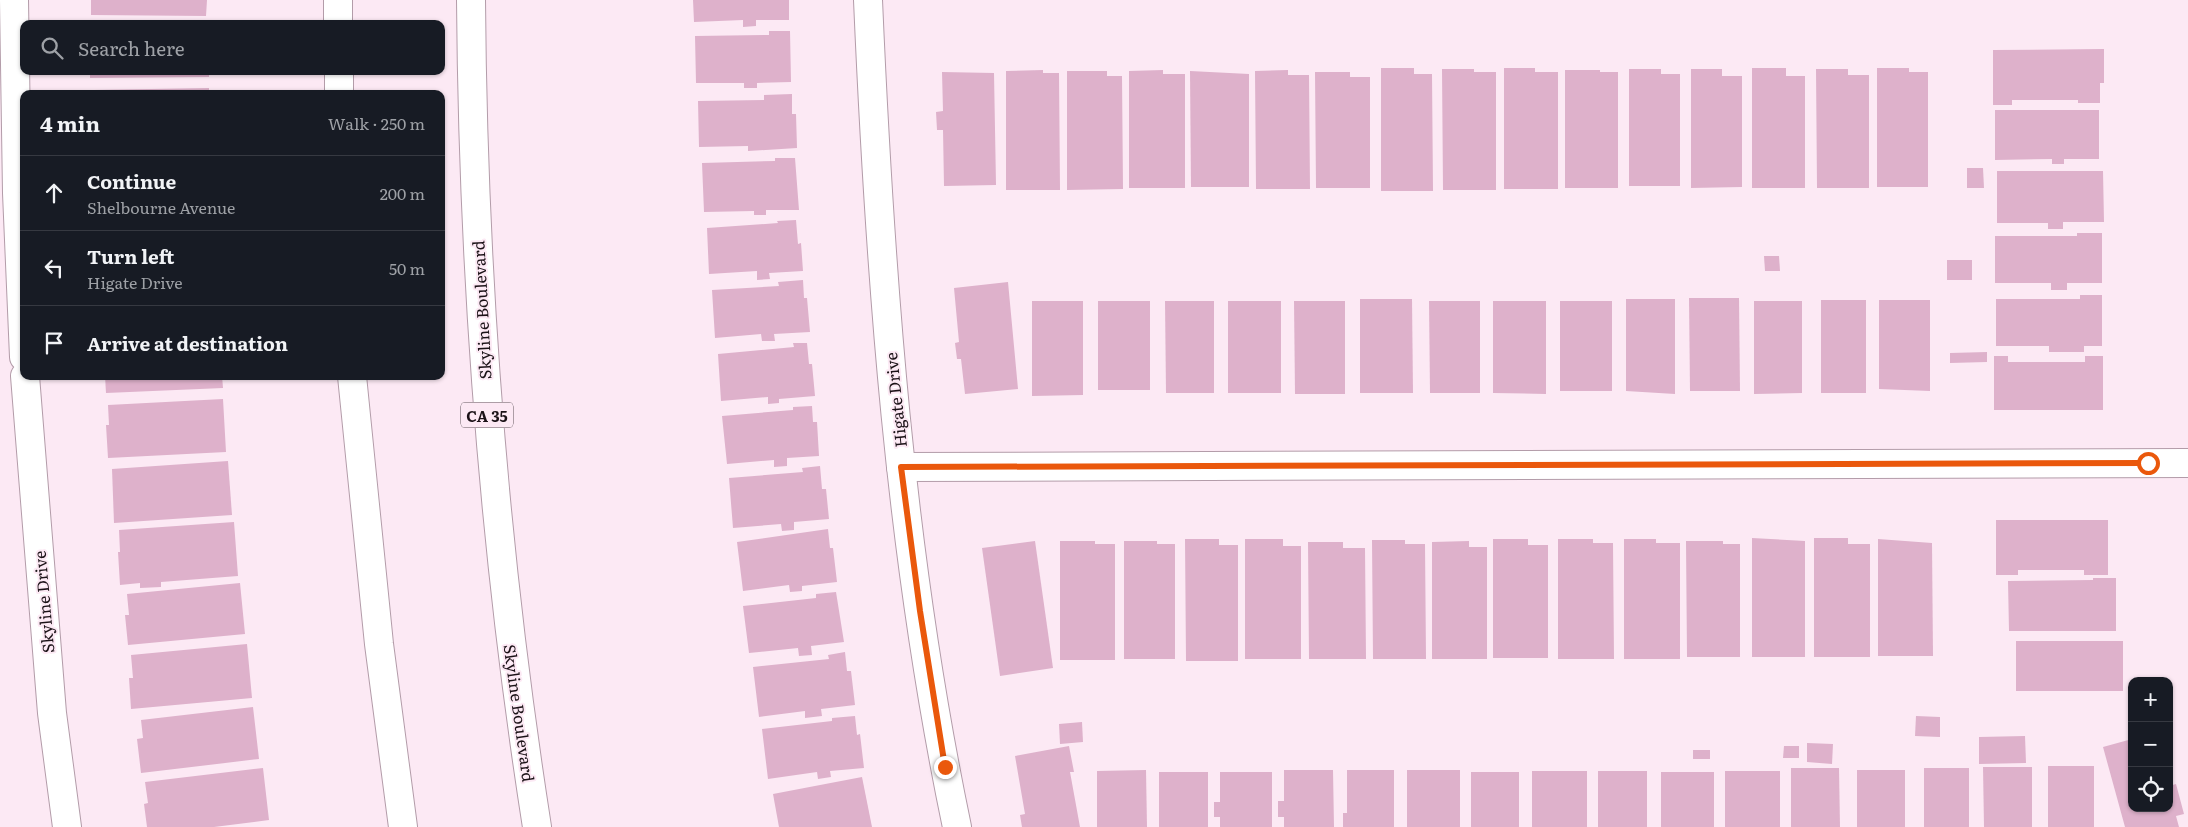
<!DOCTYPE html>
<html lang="en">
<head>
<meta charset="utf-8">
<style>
  :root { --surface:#171b24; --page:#20242c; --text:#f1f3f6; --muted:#9ea1a6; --line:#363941 }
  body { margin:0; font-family:Literata,serif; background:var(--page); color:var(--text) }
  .controls { position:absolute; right:15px; bottom:15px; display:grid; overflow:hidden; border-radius:10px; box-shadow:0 1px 4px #0004 }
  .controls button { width:45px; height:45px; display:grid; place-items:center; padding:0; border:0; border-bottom:1px solid var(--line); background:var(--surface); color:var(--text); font:25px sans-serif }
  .stop { position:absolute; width:15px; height:15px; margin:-11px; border:4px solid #ea580c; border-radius:50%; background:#fff }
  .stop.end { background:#ea580c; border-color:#fff; box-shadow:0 1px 5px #0008 }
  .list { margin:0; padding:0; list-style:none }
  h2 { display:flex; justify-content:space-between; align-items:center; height:65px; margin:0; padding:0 20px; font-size:21px }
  h2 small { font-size:16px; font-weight:400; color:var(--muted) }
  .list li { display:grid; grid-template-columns:32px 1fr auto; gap:15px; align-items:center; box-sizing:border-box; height:75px; padding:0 20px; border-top:1px solid var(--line) }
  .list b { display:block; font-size:19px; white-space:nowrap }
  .list p { margin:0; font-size:16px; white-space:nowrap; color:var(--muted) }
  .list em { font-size:16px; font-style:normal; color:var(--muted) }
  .icon { flex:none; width:28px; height:28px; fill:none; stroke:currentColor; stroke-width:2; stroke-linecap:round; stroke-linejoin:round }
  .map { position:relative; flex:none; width:2188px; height:827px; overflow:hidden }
  .search { position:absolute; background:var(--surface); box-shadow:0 1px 4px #0004; left:20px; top:20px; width:425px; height:55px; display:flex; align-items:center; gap:12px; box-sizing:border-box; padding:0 18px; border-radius:10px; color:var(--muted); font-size:19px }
  .panel { position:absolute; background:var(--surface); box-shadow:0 1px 4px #0004; left:20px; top:90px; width:425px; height:290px; border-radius:10px }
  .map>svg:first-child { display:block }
</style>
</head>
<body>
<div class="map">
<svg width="2188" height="827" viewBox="0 0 2188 827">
  <rect width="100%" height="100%" fill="#fce9f4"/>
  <g fill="#deb1cb">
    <path d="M91 0H207L206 16 91 15Z"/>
    <path d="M693 0H789V20H756V26L743 27V20L694 22Z"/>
    <path d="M769 31H790L791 82 757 83V88H744V83H696L695 36 769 35Z"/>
    <path d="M2104 49V83H2100V103H2078V100H2012V105H1993V50Z"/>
    <path d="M1381 68H1414V74H1432L1433 191H1381Z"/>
    <path d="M1504 68H1535V72H1558V189H1504Z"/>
    <path d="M1752 68H1786V76H1805V188H1752Z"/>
    <path d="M1877 68H1909V72H1928V187H1877Z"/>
    <path d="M1442 69H1474V72H1496V190H1443Z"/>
    <path d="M1629 69H1661V74H1680V186H1629Z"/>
    <path d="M1691 69H1722V76H1742V187L1691 188Z"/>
    <path d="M1816 69H1848V75H1869V188H1817Z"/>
    <path d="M1043 70V73H1059L1060 190H1006V71Z"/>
    <path d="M1163 70V74H1185V188H1129V71Z"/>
    <path d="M1288 70V75H1309L1310 189H1256L1255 71Z"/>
    <path d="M1565 70H1600V72H1618V188H1565Z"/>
    <path d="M90 71H209V77L90 78Z"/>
    <path d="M1067 71H1107V76H1122L1123 189 1067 190Z"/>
    <path d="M1190 71 1249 74V187H1191Z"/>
    <path d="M942 72 994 73 996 185 944 186 943 130H937L936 112 943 111Z"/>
    <path d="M1315 72H1350V77H1370V188H1316Z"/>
    <path d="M209 88V94H94V90Z"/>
    <path d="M792 94V114H796L797 148 748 151V146L699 147 698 101 764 100V95Z"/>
    <path d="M1995 110H2099V159H2064V164H2052V159L1995 160Z"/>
    <path d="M775 158H795L799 210H766V215H754V211L704 212 702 163 775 161Z"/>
    <path d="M1967 168H1983L1984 188H1967Z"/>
    <path d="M1997 171H2103L2104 222H2063V229H2048V223H1997Z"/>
    <path d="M796 220 798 244 801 243 803 271 769 273 770 279 757 280V271L709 274 707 228 778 223 777 221Z"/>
    <path d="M2077 233H2102V283H2067V290H2051V283H1995V236H2077Z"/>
    <path d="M1764 256H1779L1780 271H1765Z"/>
    <rect x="1947" y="260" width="25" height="20"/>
    <path d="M803 280 804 298H807L810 332 774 334 775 341H762L761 334 715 338 712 290 779 286 778 282Z"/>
    <path d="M1008 282 1018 389 965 394 961 359H957L955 343 959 342 954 288Z"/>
    <path d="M2080 295H2102V346H2084V352H2049V346H1996V299H2080Z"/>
    <path d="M1689 298H1739L1740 391H1690Z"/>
    <path d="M1360 299H1412L1413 393H1360Z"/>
    <path d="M1626 299H1675V394L1626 391Z"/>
    <rect x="1821" y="300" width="45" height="93"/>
    <path d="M1879 300H1930V391L1879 389Z"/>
    <path d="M1032 301H1083V395L1032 396Z"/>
    <rect x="1098" y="301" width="52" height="89"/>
    <path d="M1165 301H1214V393H1166Z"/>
    <rect x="1228" y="301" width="53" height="92"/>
    <path d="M1294 301H1345V394H1295Z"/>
    <path d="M1429 301H1480V393H1430Z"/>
    <path d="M1493 301H1546V394L1493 393Z"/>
    <rect x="1560" y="301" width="52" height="90"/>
    <path d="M1754 301H1802V393L1754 394Z"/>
    <path d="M793 343H807L809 364H812L815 396 779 399V403L768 404V397L721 401 718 354 794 347Z"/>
    <path d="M1987 352V362L1950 363V353Z"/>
    <path d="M1994 356H2008V362H2085V356H2103V410H1994Z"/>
    <path d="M105 376H222L223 388 106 393Z"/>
    <path d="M223 399 226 452 108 458 106 425H109L108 405Z"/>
    <path d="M812 406 813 422H817L819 456 787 458V466L774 467V460L727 464 722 416 793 410V407Z"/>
    <path d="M228 461 232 515 114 523 112 469Z"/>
    <path d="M820 466 822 489H826L829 519 794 522V530L782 531 781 524 733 528 729 478 803 472 802 468Z"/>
    <path d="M1996 520H2108V575H2084V570H2018V575H1996Z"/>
    <path d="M234 522 238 576 161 582V587L140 588V583L120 585 118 552H120L119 530Z"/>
    <path d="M828 529 830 548H833L837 582 802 586V591L790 592 789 585 743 591 737 542Z"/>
    <path d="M1752 538 1805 541V657H1752Z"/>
    <path d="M1814 538H1848V544H1870V657H1814Z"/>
    <path d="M1185 539H1219V545H1238V661H1186Z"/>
    <path d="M1245 539H1283V546H1301V659H1245Z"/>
    <path d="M1493 539H1528V545H1548V658H1493Z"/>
    <path d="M1558 539H1593V543H1613L1614 659H1558Z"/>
    <path d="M1624 539H1656V543H1680V659H1624Z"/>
    <path d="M1878 539 1932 543 1933 656H1878Z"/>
    <path d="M1372 540H1405V544H1425L1426 659H1373Z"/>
    <path d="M1035 541 1053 668 1000 676 982 548Z"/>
    <path d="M1060 541H1095V544H1115V660H1060Z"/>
    <path d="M1124 541H1157V544H1175V659H1124Z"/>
    <path d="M1469 541V547H1487V659H1432V542Z"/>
    <path d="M1686 541H1723V544H1740V657H1687Z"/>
    <path d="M1308 542H1343V548H1365L1366 659H1309Z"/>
    <path d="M2093 578H2116V631H2009L2008 581 2093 580Z"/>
    <path d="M240 583 245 634 128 645 125 615H129L127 594Z"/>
    <path d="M836 592 844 642 811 646 812 655 799 656 798 648 749 653 743 606 816 598V594Z"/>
    <rect x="2016" y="641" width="107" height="50"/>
    <path d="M247 644 252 698 131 709 129 678H133L131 655Z"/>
    <path d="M845 652 847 671H851L855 705 821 709 822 716 805 718V711L759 717 753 667 829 659 828 655Z"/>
    <path d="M253 707 259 759 141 773 137 739 143 738 141 720Z"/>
    <path d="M855 716 857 735 860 734 864 768 830 771 831 777 818 779 817 772 768 779 762 729 832 721V718Z"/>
    <path d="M1916 716 1940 717V737L1915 736Z"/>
    <path d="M1082 722 1083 742 1060 744 1059 724Z"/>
    <path d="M2025 736 2026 763 1979 764V737Z"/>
    <path d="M2132 739V808H2169V786L2176 784 2184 814 2176 816 2179 827H2125L2103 747Z"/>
    <path d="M1807 743 1833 744 1832 764 1807 762Z"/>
    <path d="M1069 746 1074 772H1070L1080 827H1022L1020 815 1025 814 1015 756Z"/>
    <path d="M1784 746H1799V758H1783Z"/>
    <rect x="1693" y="750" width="17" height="9"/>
    <rect x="2048" y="766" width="46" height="61"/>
    <path d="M1983 767H2032V827H1984Z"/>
    <path d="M263 768 269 820 214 827H147L144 804 148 803 145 782Z"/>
    <path d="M1791 768H1839L1840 827H1791Z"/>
    <rect x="1924" y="768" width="45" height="59"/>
    <path d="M1146 770 1147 827H1097V771Z"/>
    <path d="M1284 770H1333L1334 827H1284V817H1278V801H1284Z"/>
    <path d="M1347 770H1394V827H1343V813H1347Z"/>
    <rect x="1407" y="770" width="53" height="57"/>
    <rect x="1857" y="770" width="48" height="57"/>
    <rect x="1532" y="771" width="55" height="56"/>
    <rect x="1598" y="771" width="49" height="56"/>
    <rect x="1725" y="771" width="55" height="56"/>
    <rect x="1159" y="772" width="49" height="55"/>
    <path d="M1220 772H1272V827H1220V817H1214V802H1220Z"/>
    <rect x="1471" y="772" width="48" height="55"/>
    <rect x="1661" y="772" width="53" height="55"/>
    <path d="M862 777 872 827H779L773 794Z"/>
  </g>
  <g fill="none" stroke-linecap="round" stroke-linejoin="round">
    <g stroke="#b39ca9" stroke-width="30">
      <g id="street">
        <path d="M14 0 17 193 24 357"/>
        <path d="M868 0C880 277 900 555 957 827"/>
        <path d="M25 376 52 713 67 827"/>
        <path d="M901 467 2188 463"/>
      </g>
    </g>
    <g stroke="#b39ca9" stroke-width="30">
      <g id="primary">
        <path d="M338 0V24"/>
        <path d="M471 0C473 278 494 553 537 827"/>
        <path d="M339 71V94"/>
        <path d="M352 376 379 644 403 827"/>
      </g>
    </g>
    <use href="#street" stroke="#fff" stroke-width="28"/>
    <use href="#primary" stroke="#fff" stroke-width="28"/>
  </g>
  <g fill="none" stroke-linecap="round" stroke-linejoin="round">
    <path stroke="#ea580c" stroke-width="6" d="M945 767 920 611 901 467 2148 463"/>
  </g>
  <g text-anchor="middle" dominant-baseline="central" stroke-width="4" stroke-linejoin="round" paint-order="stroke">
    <rect fill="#fce9f4" stroke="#5e5259" stroke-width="1" x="461" y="402.5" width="52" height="25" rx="4"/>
    <g font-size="15" font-weight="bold" fill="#1b1217">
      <text x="487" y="415">CA 35</text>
    </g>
    <g font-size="16" fill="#1b1217" stroke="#fce9f4">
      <text transform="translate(481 310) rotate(-93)">Skyline Boulevard</text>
      <text transform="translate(895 400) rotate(-96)">Higate Drive</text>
      <text transform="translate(43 602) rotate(-95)">Skyline Drive</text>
      <text transform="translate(520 713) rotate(82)">Skyline Boulevard</text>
    </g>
  </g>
</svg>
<div class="controls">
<button>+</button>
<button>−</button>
<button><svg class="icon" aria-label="locate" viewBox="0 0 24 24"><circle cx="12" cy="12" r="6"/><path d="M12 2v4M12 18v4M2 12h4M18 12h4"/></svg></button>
</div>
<div class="stop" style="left:2148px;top:463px"></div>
<div class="stop end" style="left:945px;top:767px"></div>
<div class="search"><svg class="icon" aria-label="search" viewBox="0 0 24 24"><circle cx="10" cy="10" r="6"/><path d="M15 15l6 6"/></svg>Search here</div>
<section class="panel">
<h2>4 min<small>Walk · 250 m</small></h2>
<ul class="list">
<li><svg class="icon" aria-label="ahead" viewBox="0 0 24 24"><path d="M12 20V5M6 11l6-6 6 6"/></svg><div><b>Continue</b><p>Shelbourne Avenue</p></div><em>200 m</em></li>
<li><svg class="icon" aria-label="left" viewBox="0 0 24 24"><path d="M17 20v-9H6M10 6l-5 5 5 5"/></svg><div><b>Turn left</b><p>Higate Drive</p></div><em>50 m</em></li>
<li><svg class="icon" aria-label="arrive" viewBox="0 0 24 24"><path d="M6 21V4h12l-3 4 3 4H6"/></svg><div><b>Arrive at destination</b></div></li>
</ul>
</section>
</div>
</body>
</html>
